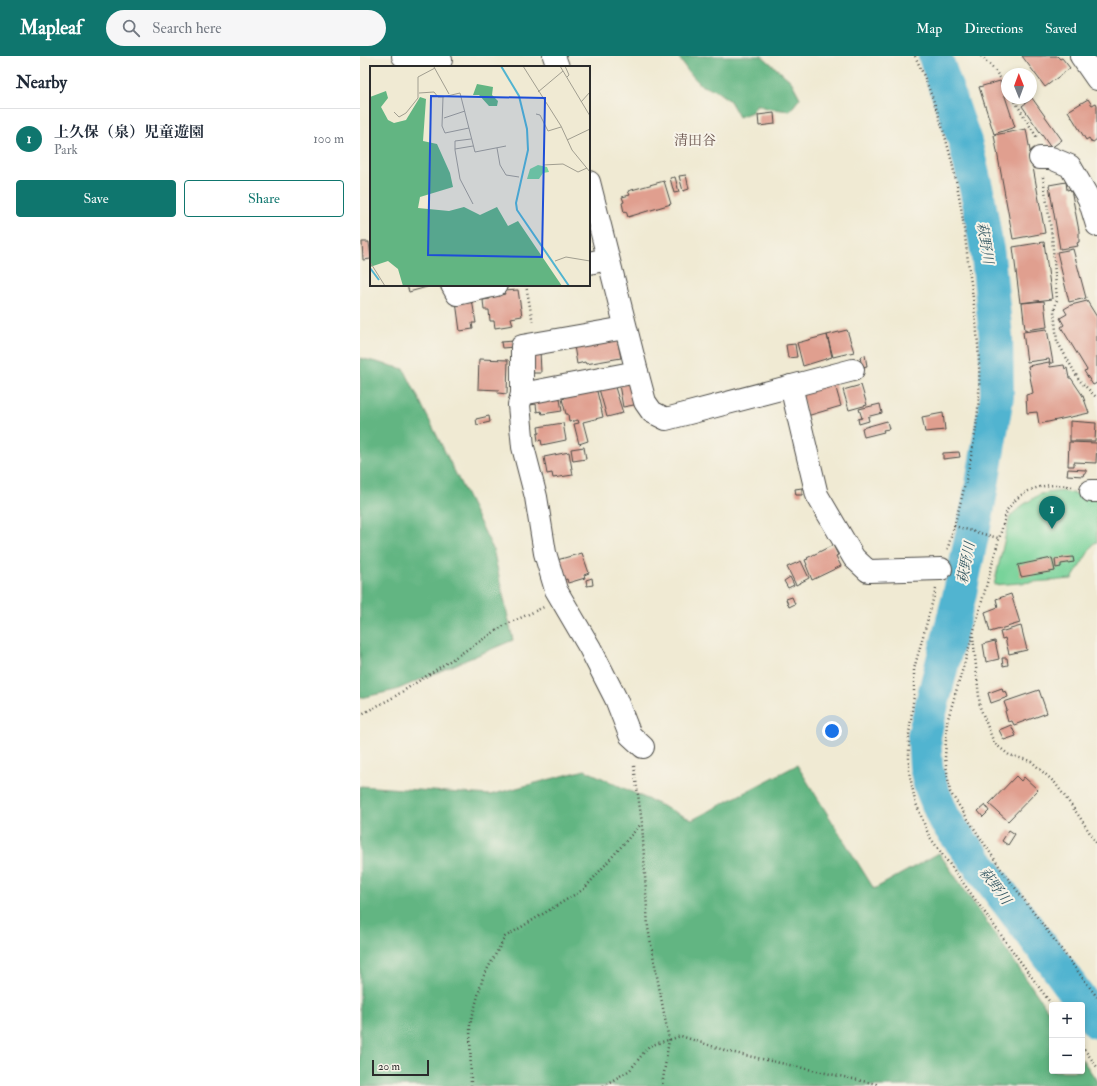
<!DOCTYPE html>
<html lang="en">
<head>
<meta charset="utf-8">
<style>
  :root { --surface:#fff; --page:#f6f6f7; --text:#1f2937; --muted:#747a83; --line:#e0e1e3; --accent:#0f766e }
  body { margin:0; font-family:"IM FELL Double Pica","Noto Serif JP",serif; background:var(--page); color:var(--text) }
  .controls { position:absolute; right:12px; bottom:12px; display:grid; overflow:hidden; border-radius:4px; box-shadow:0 2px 6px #0003 }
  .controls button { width:36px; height:36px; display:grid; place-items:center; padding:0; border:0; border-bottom:1px solid var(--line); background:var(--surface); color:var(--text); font:20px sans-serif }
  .compass { position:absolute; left:641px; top:12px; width:36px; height:36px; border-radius:50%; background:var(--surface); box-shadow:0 2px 6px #0003; rotate:359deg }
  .scale { position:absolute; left:12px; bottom:10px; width:57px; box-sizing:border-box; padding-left:4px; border:2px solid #2b2b2b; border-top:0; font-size:11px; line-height:14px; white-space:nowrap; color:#2b2b2b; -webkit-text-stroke:3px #f7f3e8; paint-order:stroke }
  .you { position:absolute; left:472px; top:675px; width:14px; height:14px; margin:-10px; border:3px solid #fff; border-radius:50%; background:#1a73e8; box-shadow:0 0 0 6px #1a73e833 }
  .badge { display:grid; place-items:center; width:26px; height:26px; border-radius:50%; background:var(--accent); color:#fff; font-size:13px; font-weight:700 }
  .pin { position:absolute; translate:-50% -33px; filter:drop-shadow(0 1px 2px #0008) }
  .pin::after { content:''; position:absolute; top:21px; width:14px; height:12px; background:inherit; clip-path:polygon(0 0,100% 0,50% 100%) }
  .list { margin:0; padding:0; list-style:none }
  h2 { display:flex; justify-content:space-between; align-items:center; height:52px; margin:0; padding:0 16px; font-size:17px }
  h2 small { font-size:13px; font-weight:400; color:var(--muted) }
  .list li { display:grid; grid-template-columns:26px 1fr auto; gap:12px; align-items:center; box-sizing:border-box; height:60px; padding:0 16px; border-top:1px solid var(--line) }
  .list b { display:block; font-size:15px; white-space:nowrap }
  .list p { margin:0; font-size:13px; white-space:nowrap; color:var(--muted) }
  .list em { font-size:13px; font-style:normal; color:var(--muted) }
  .actions { display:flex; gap:8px; padding:12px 16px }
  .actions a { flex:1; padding:9px 0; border:1px solid var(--accent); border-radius:4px; text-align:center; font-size:14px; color:var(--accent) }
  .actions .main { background:var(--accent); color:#fff }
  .icon { flex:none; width:22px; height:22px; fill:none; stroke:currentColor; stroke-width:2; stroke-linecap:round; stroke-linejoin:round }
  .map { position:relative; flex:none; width:737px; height:1030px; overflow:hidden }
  header { display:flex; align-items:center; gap:24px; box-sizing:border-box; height:56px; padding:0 20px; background:var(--accent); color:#fff }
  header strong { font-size:19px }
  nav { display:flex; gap:22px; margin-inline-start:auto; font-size:14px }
  .search { width:280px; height:36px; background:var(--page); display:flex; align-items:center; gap:10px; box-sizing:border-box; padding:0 14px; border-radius:22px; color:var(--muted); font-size:15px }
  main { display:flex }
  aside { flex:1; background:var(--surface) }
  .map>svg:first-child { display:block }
</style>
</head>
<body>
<header>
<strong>Mapleaf</strong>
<div class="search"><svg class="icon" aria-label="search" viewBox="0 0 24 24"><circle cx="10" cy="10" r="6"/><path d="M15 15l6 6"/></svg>Search here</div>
<nav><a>Map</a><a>Directions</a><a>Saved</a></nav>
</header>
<main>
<aside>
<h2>Nearby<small></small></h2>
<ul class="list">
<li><span class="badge">1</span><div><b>上久保（泉）児童遊園</b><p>Park</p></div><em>100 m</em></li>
</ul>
<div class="actions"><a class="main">Save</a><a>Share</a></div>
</aside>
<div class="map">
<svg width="737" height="1030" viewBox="0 0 737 1030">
  <rect width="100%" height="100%" fill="#f7f3e8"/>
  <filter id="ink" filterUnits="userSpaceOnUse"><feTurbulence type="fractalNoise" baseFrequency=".025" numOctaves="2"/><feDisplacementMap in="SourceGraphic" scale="8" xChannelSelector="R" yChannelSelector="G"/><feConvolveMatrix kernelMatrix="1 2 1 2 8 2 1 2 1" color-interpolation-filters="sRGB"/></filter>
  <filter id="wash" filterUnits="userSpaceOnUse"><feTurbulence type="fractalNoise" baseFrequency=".012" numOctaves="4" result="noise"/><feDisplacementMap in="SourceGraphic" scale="16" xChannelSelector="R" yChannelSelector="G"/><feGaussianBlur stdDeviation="0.9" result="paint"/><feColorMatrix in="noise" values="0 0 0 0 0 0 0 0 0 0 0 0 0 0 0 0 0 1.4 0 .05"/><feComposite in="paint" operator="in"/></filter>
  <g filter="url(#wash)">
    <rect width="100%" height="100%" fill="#f0ead3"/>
    <path fill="#78d39a" stroke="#527f62" d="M702 435 737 442V486L734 487 712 523 634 529 650 460 663 449 680 438Z"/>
    <g fill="#62b582" stroke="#467056">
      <path d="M318 0H402L431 25 440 42 430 55 405 52 397 48 392 56 379 61 370 45 355 34 342 30 327 14Z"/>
      <path d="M0 302 44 313 133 493 153 584 36 634 0 642Z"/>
      <path d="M437 709 514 833 579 797 692 960V1015H722V1003L737 1025V1030H0V730L130 739 225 714 332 764Z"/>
    </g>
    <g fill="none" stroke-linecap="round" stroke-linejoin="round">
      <path stroke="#51b4d0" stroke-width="34" d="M575 0 605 86 618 140 628 200 636 282 637 340 619 446 599 541 564 680 566 710 570 728 584 763 689 900 737 966"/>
    </g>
    <g id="blocks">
      <g fill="#e09f8f">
        <path d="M662 0H697L700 3 702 2 710 12 685 31Z"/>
        <path d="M640 25 655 71 634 78 619 31Z"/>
        <path d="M672 42 702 84 691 92 662 50Z"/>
        <path d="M728 43 732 49 736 47 737 49V83L732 87 729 82 726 84 708 55Z"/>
        <path d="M414 57 415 68 399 70 398 59Z"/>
        <path d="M666 73 685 177 653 183 634 79Z"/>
        <path d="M326 119 329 133 323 135 319 120Z"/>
        <path d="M315 121 319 136 314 137 310 122Z"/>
        <path d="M304 125 311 148 268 161 266 155 264 156 262 147 264 146 262 141 270 139 268 135Z"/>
        <path d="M706 126 707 134 711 133 719 175V186L717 187 718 190 700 193 689 129Z"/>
        <path d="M2 186H9L11 203 3 204Z"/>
        <path d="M684 186 692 243 660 247 653 191Z"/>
        <path d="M713 193 726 242 709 246 697 196Z"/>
        <path d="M47 229H67V231L49 236Z"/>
        <path d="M158 234 162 260 151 262 153 269 135 272 134 265H130L129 254H124L123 244 130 243V240L145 238 144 235Z"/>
        <path d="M112 244 116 267H112L113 273 100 275 96 246Z"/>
        <path d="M684 245 687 271 665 274 662 247Z"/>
        <path d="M727 245 737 261V327L733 329 724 315 727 314 701 271 704 269 700 262 707 258 704 253 711 249Z"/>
        <path d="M687 273 693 307H690L689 303 667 306 663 276Z"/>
        <path d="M487 274 494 296 473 301 467 279Z"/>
        <path d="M467 279 472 301 443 310 437 287Z"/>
        <path d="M257 282 261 302 226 308 225 306 217 308 214 290Z"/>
        <path d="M154 285V291L142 292 141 286Z"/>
        <path d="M435 288 437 301 428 302 426 289Z"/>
        <path d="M180 294 181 317H171L169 295Z"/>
        <path d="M505 299 507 310 502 311 500 301Z"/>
        <path d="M119 303 148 304 147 338 138 337 139 334 118 333Z"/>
        <path d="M689 306 690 311 704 309 705 313 707 312 709 322H711L723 340 729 357 679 368 677 356 667 357 666 339 673 337 668 310Z"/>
        <path d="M474 325 481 350 447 360 441 337Z"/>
        <path d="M274 326 279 348 263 351 259 329Z"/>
        <path d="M254 328 263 357 247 361 239 333Z"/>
        <path d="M501 329 507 349 489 354 483 334Z"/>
        <path d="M236 331 243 361 223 366 228 385 219 388 214 368 219 367 218 364 209 366 208 358H206L202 343 205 342 204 338Z"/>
        <path d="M199 337 202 355 182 358 181 355 177 356 176 348 170 349 169 343Z"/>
        <path d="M520 348 522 357 510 360 508 361 509 365 499 368 498 363 502 362 499 353Z"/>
        <path d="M583 357 585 374 565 376 562 361Z"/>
        <path d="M129 360 130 366 117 369 116 363Z"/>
        <path d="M527 365 529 373 523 374 524 376 504 381 502 372Z"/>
        <path d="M710 365 736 367 735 385H710Z"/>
        <path d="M203 367 206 384 182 389 181 384 178 385 177 378 179 377 178 371Z"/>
        <path d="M709 386 737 387 736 407 714 406V410H708Z"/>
        <path d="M224 391 226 403 213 405 211 393Z"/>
        <path d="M209 396 213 419 193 422 192 417 187 418 184 401Z"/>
        <path d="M599 396 600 401 583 403V397Z"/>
        <path d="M708 413 726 414V417H724L723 420 707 419Z"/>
        <path d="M442 432V439H436L435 433Z"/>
        <path d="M473 489 478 499 476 500 481 510 452 524 446 509H447L445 504 448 503 447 502Z"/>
        <path d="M222 497 229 517 224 519 225 522 208 527 207 523 203 524 197 504Z"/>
        <path d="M713 501 714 506 701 508V511L696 512 695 503Z"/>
        <path d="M692 502 695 515 661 521 658 509Z"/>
        <path d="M441 505 449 522 436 529 427 511Z"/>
        <path d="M430 521 434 529 428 532 424 525Z"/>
        <path d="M232 522 233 529 227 530 226 524Z"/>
        <path d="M651 538 660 567 630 576 625 556 638 551 636 543Z"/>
        <path d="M432 541 435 548 429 551 426 543Z"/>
        <path d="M661 570 667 594 649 598 645 582 642 583 640 576Z"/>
        <path d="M635 585 639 603 626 606 623 588Z"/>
        <path d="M642 602H647L648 609 643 610Z"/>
        <path d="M642 632 643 636 646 635 648 641 631 647 628 637Z"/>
        <path d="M679 634 687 657 654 669 652 665 648 666 645 655 647 654 644 646Z"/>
        <path d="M651 669 656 680 644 684 639 674Z"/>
        <path d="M656 720 661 725 664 721 678 734 648 765 629 748Z"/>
        <path d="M625 749 629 755 623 761 618 755Z"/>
        <path d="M649 774 655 778 648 789 642 785Z"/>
      </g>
    </g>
  </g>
  <g filter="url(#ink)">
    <use href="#blocks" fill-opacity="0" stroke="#494844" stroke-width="1"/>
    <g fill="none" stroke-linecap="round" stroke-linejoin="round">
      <g stroke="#494844" stroke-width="24">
        <g id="minor">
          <path d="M43 0C56 12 66 8 81 4"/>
          <path d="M194 0 198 11"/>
          <path d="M721 0 737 23"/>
          <path d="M680 102H691L710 110 729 143 737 169"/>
          <path d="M229 126 277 316 285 346 292 356 306 363 493 314"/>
          <path d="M229 207 247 203"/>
          <path d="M92 229 97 238 136 229"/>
          <path d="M265 272 162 290V338L159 349 163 391 176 441 185 497 196 534 230 592 256 643 270 679 283 691"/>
          <path d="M431 330 457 439 494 502 508 515 581 513"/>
          <path d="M162 338 277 316"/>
          <path d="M731 435H737"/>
        </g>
      </g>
      <g stroke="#494844" stroke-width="2.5" stroke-dasharray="1 3" stroke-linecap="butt">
        <path d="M555 0C573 38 586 79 595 120 602 150 605 182 609 213 616 262 623 313 617 363 612 407 599 453 587 495"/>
        <path d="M621 0 632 11 647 31"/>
        <path d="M653 42 676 80 677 83"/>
        <path d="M683 121 692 180 697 244 694 255 697 285 719 324 737 342"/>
        <path d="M166 229 173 267"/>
        <path d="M712 431C695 427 675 429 660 440 655 444 651 449 647 454L613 578 587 666 585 702 590 736 641 813 737 941"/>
        <path d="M594 470 638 482"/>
        <path d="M576 533 554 613V639L549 678V715L555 745 569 780 692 949"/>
        <path d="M613 580 620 651 634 687 649 699 671 705 695 727 719 760 737 788"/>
        <path d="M0 659 34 641 145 569 184 551"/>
        <path d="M274 710 282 767 288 872 309 984 302 1030"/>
        <path d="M722 990 737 1011"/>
        <path d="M111 1030 110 969 123 921 145 881 224 833 281 768"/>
        <path d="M243 1030 270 1014 289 990 321 980 370 996 516 1028 517 1030"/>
      </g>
      <use href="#minor" stroke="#fff" stroke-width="22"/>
    </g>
  </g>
  <g text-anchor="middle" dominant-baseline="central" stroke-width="4" stroke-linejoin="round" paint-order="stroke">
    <g font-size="14" fill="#6a544e" stroke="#f7f3e8">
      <text x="335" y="84">清田谷</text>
    </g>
    <g font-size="14" font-style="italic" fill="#385b65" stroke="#f7f3e8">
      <text transform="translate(625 187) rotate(81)">萩野川</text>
      <text transform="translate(606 507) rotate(-79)">萩野川</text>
      <text transform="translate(635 830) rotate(53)">萩野川</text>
    </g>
  </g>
  <g transform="translate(10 10)">
    <rect width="220" height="220" fill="#f0ead3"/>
    <path d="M168 99 177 101 179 106 173 107 169 113H157L160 103Z" fill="#78d39a"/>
    <path d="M107 18 123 21 122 29 128 35 127 40H119L109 29H103ZM16 25 18 32 11 41 18 54 24 57 36 54 50 31 56 33 53 75 67 78 80 107 83 121 50 131 48 142 79 145 94 141 110 149 127 141 138 160 148 155 192 220H33L28 203 18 195 0 201V31Z" fill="#62b582"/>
    <path fill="none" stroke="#51b4d0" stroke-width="2" d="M131 0 149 30 157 63 158 84 146 137 147 144 199 220M0 202 9 214"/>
    <path fill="none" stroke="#a19e90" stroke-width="1" d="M153 0 191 60 202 84 220 106M190 0 220 50M195 0 199 9 197 11M64 1 79 28M168 26 193 5M49 27 64 26 68 31H73M211 36 220 26M24 46 29 51 36 47 48 32V11L65 2M166 48 170 49 178 65 191 61M74 52 95 45M99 62 75 67 72 60 73 31 90 27 105 86 136 80M101 73 85 75V84L90 113 103 138M197 74 220 63M127 82 130 99 136 109 149 111M85 83 103 80M173 99 193 98 208 106 217 102M185 195 196 191 220 195M0 196 15 220"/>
    <path fill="#1d4ed8" fill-opacity="0.15" stroke="#1d4ed8" stroke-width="2" d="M61 30 175 32 172 191 58 189Z"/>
    <rect width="220" height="220" fill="none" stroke="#2b2b2b" stroke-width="2"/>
  </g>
</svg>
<div class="controls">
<button>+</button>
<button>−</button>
</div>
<svg class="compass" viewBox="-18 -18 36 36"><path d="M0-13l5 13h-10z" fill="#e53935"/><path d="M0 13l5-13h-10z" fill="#747a83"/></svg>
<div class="scale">20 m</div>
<div class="you"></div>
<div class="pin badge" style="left:692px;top:473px">1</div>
</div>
</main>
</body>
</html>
